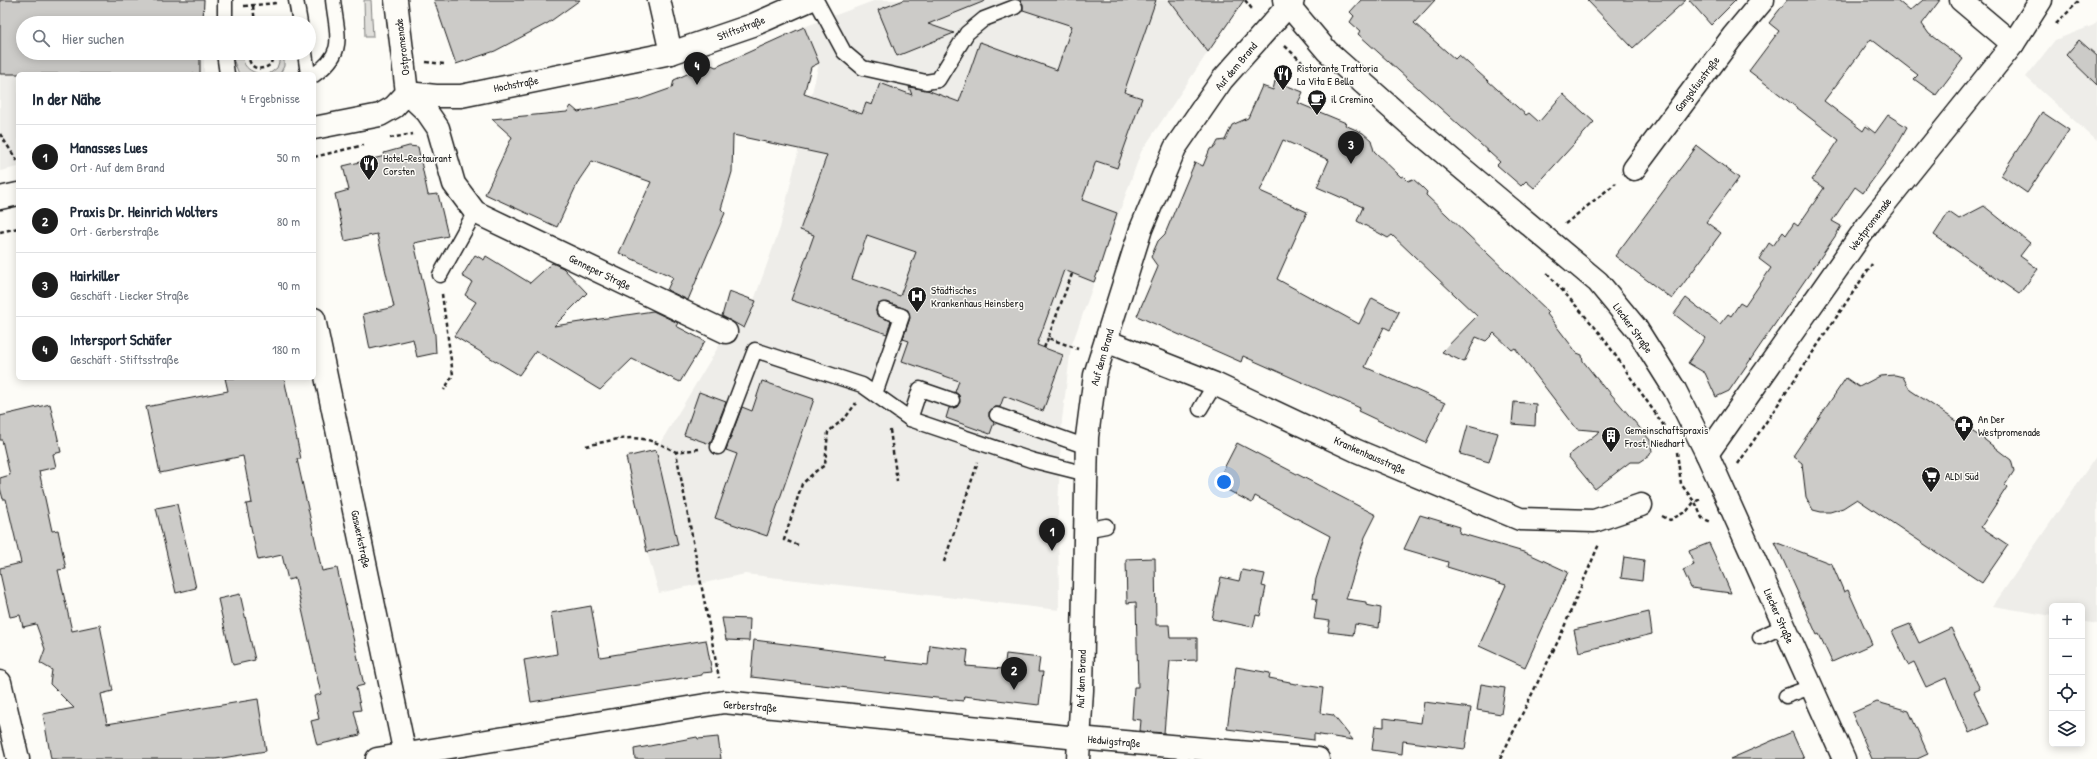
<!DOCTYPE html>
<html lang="de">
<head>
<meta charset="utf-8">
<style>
  :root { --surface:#fff; --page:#f6f6f7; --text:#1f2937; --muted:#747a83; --line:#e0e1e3; --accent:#1c1c1c }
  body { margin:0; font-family:"Patrick Hand",sans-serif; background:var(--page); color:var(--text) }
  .controls { position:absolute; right:12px; bottom:12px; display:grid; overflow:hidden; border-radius:6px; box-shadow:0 2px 10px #0003 }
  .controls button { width:36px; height:36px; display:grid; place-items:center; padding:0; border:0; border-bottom:1px solid var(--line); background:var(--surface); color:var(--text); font:20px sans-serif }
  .you { position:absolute; left:1224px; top:482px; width:14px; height:14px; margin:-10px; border:3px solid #fff; border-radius:50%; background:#1a73e8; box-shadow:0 0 0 6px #1a73e833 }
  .badge { display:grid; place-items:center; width:26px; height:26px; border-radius:50%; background:var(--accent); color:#fff; font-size:13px; font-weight:700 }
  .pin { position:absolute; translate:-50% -33px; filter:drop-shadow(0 1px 2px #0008) }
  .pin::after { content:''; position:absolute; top:21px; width:14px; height:12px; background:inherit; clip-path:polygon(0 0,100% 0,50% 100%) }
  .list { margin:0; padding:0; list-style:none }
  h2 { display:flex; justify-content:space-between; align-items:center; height:52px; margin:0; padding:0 16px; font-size:17px }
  h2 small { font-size:13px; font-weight:400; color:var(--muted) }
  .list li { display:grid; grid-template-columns:26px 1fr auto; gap:12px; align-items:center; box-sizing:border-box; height:64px; padding:0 16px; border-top:1px solid var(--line) }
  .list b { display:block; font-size:15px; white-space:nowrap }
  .list p { margin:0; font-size:13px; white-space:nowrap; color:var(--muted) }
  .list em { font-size:13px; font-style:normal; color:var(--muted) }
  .icon { flex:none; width:22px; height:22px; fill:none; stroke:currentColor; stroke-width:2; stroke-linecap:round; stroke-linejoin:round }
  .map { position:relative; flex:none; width:2097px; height:759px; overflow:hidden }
  .search { position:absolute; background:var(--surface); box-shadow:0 2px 10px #0003; left:16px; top:16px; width:300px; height:44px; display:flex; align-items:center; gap:10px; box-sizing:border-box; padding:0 14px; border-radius:22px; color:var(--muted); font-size:15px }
  .panel { position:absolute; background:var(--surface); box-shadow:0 2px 10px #0003; left:16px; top:72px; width:300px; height:308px; border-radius:6px }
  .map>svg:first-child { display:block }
</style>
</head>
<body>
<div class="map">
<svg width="2097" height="759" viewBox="0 0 2097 759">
  <rect width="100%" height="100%" fill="#fdfcf7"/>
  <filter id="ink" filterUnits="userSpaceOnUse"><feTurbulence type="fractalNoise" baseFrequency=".025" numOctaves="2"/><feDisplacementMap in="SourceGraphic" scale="8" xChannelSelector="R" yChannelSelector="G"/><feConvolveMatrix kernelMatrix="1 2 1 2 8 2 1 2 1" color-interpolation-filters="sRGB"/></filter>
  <g filter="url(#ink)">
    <g fill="#eeede9">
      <path d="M0 0H205L204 23H23V53H204V74H18V167L0 171Z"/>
      <path d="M876 0H1118L1152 12 1156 0H1169L1208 52 1141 152 1071 347 1062 420 1058 507 1059 610 745 574 659 593 647 552 626 457 656 450 732 324 744 328 780 228 819 63 804 27Z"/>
      <path d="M2097 21V141L2026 77 2055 40 2094 25Z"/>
      <path d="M2097 455V624L2082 621V606H2052V616L1993 606Z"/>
    </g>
    <g fill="#e0dfdb" stroke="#7e7e7c">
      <path d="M364 0H371L373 37H365Z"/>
      <path d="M284 58V66L280 74H269L277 68 280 59Z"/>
      <path d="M233 59H243C244 68 251 71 259 74H239Z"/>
    </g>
    <g fill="#cccbc8" stroke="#1c1c1c" fill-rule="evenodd">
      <path d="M0 0H204L203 20H200V23H23V53H200V74H0Z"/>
      <path d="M434 0H580L548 23 495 51 456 64Z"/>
      <path d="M904 0H985V1L928 24 954 33 897 56 878 10Z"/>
      <path d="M1020 0H1156L1124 92 1142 98 1117 168 1096 161 1082 200 1117 213 1100 266 1094 282 1064 270 1037 345 1063 355 1043 411 1004 396 1000 407H995L989 412V417L994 423 990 434 946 418 949 408 957 407 960 402 959 395 955 392 959 381 902 361 909 341 903 339 910 318 908 310 887 302 878 304 876 311 877 315 891 321 887 334 791 300 814 235 800 230 827 155 733 135 732 172 721 209 725 213 688 300 667 290 673 277 619 253 651 182 592 161 579 180 557 227 485 194 512 137 492 119 567 112 571 106 578 112 641 99 672 88 674 80 709 64 716 67 804 27 819 63 811 67 804 94 862 114 866 103 872 105 880 83 912 95 909 87 927 90 959 102 980 42 1057 70 1072 26 1023 10V4ZM867 235 916 252 900 296 852 279Z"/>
      <path d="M1169 0H1244L1208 52Z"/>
      <path d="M1361 0H1435L1414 23 1455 59 1459 55 1526 115 1529 113 1539 122 1563 94 1594 122 1534 188 1526 181 1521 186 1497 165 1500 162 1358 34 1360 31 1350 22 1354 16 1350 12Z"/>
      <path d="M1587 0H1686L1633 48Z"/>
      <path d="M1689 0H1736L1711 25Z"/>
      <path d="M1787 0H1897L1910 11 1923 0H1940L1922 24 1929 34 1963 59 1936 95 1914 79 1918 75 1871 39 1824 101 1863 131 1866 126 1875 133 1888 115 1907 127 1891 155 1863 193 1855 187 1832 221 1841 226 1836 235 1729 391 1716 397 1705 373 1688 363 1705 338 1674 314 1686 298 1720 324 1728 314 1731 316 1740 303 1745 306 1771 268 1759 259 1769 243 1773 246 1783 232 1786 235 1794 223 1798 226 1824 188 1812 180 1839 140 1749 71 1779 31 1769 23Z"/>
      <path d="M2079 40 2097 56V85L2066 55Z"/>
      <path d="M1275 81 1303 92 1298 103 1346 123 1345 125 1363 133 1371 140 1374 151 1401 177 1403 176 1408 181 1413 179 1422 187 1427 192 1426 195 1549 312 1547 314 1577 353 1582 355 1583 361 1605 389 1606 388 1650 440 1652 451 1649 456 1640 462H1630L1595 489 1568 456 1600 431 1577 429 1515 348 1512 350 1494 333 1486 341 1476 337 1464 362 1442 352 1477 316 1392 235 1388 238 1357 221 1363 207 1317 187 1329 160 1283 140 1260 191 1307 212 1277 279 1359 324 1372 298 1399 312 1390 330 1384 327 1365 367 1445 403 1426 443 1358 411 1360 408 1243 356 1241 362 1137 316 1158 267 1151 257 1158 241 1165 234 1195 162 1203 166 1210 149 1215 147 1218 141 1225 140 1232 125 1248 118 1262 86 1273 90Z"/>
      <path d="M2042 112 2069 130 2027 193 2001 175Z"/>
      <path d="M409 146 418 147 428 195 438 194 448 236 414 243 435 335 436 353 417 357 413 339 370 349 363 314 394 307 377 234 345 241 335 194 349 190 343 166 385 156 384 153Z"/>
      <path d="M1697 146 1739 178 1706 222 1721 233 1672 299 1615 256Z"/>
      <path d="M1984 206 2030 243 2020 256 2038 269 2019 294 1934 235 1949 212 1959 219Z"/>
      <path d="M475 255 484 260 486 256 530 283 552 263 563 268 587 293 554 326 653 311 678 323 676 326 705 341 680 382 632 359 600 390 536 351 519 375 454 336 476 302 465 295 472 282 462 276Z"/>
      <path d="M729 291 756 301 744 328 722 316Z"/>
      <path d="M1895 375 1903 377 1910 390 1985 440 2011 460 2014 471 2005 485 2007 487 1981 527 2008 545 1982 583 1857 499 1843 508 1830 512H1821L1813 510 1806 497 1802 463 1793 456 1846 378 1859 387 1880 376Z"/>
      <path d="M225 378H284L301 459H297L322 571 337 568 364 685 356 687 361 710 354 711 360 735 317 745 311 721 319 719 314 696 321 694 295 578 288 580 282 555 258 560 246 504 252 503 243 456 160 473 146 407 228 391Z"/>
      <path d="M762 381 814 399 767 536 715 518 737 454 726 450 742 407 752 411Z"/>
      <path d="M699 392 726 402 710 444 684 435Z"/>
      <path d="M1514 402 1536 404 1535 426 1512 424Z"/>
      <path d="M50 404 61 452 53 454 56 467 39 471 52 531 58 530 66 569 58 570 72 631 100 625 113 691 101 694 107 724 258 699 266 751 216 759H51L43 714 74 708 50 684 52 670 40 663 45 649 36 624 23 627 20 615 10 617 0 573V568L21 563 6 499H3L0 488V478L10 475 2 440H0V416Z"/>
      <path d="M1468 425 1498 433 1489 462 1460 454Z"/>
      <path d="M1237 443 1376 515 1365 537 1346 599 1366 602V605L1381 608 1379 628 1355 624 1353 635 1328 632 1330 621 1314 619 1317 599 1313 598 1316 579 1330 536 1255 496 1252 503 1216 484Z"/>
      <path d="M656 450 678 545 647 552 626 457Z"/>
      <path d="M177 504 196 588 176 593 156 508Z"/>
      <path d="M1420 515 1460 527 1459 533 1527 553 1568 572 1525 667 1479 646 1506 585 1447 567 1448 562 1404 549Z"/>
      <path d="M1775 542 1832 564 1844 592 1848 590 1872 644 1832 662 1819 634 1817 635Z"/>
      <path d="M1709 543 1715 556 1731 593 1691 588 1683 570 1694 565 1689 551Z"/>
      <path d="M1624 557 1644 560 1642 581 1621 578Z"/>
      <path d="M1155 558 1156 625H1169L1170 638H1197V660L1170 661 1164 733 1140 731 1141 720 1132 719 1134 687H1138L1136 602 1127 603 1126 559Z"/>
      <path d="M1242 570 1265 574 1262 586 1266 587 1260 616 1256 615 1253 627 1212 619 1221 577 1239 581Z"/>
      <path d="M240 594 255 660 233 665 218 599Z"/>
      <path d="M591 606 600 657 706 640 712 672 702 673V675L531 702 524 660 557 654 551 613Z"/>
      <path d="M1649 612 1652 634 1579 652 1574 630Z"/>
      <path d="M722 618 750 619 749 641 726 640Z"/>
      <path d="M1910 624 1919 643 1951 628 1980 689 1974 692 1989 724 1969 733 1946 678 1926 687 1914 662 1908 665 1892 631Z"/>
      <path d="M754 640 886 657 885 660 928 665 930 645 968 650 966 666 1004 669 1006 654 1040 658 1038 672H1043L1039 705 964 696 963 701 751 677Z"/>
      <path d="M1236 667 1270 673 1269 678 1290 682V683L1323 688 1320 713 1333 715 1353 740 1314 734V740L1227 729Z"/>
      <path d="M1481 684 1505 688 1501 714 1477 710Z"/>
      <path d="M1424 702 1471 708 1465 749 1403 741 1402 754 1372 750 1375 726 1384 727V718L1421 723Z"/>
      <path d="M1877 702 1909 711 1928 754 1917 759H1872L1852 713Z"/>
      <path d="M1792 732 1804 759H1730Z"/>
      <path d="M697 737 698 739 718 737 721 759H635L634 749Z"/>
    </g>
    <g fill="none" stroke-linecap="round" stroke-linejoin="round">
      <g stroke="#1c1c1c" stroke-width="17">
        <g id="service">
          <path d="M296 0 300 23"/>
          <path d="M816 0 844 52 863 68 926 82 938 80 967 33 984 19 1015 7"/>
          <path d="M225 23V0"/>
          <path d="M224 53 227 74"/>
          <path d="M305 53 308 74"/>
          <path d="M314 75C347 52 337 36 333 0"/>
          <path d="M440 275 475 212"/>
          <path d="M875 394 902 316 884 310"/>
          <path d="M1200 409 1215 384"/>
          <path d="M997 415 1087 447"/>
          <path d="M910 419 920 389 952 400"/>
          <path d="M718 447 755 350 862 385 910 419 1031 460 1087 474"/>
          <path d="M1085 530 1106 526"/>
          <path d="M1760 637 1784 626"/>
          <path d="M1786 696 1811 687"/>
        </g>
      </g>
      <g stroke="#1c1c1c" stroke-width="25">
        <g id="minor">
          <path d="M659 0 671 53"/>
          <path d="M1284 0 1327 51 1408 123 1598 282 1636 328 1675 390 1707 454 1844 759"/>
          <path d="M1961 0 2013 44"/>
          <path d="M407 93 427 112 438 128 454 184 475 212 726 332"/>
          <path d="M407 93 436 96H461L671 53 753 25 810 0"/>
          <path d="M1634 169 1733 36 1763 0"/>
          <path d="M314 319 406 759"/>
          <path d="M1106 341 1215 384 1357 451 1520 519 1594 521 1641 505"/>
          <path d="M1707 454 1870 222 2013 44 2041 0"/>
          <path d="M0 682 18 759"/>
          <path d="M377 759 724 702 1078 738 1318 759"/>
          <path d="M1078 759 1082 690 1087 437 1095 375 1141 229 1175 148 1222 80 1293 0"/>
        </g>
      </g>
      <g stroke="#1c1c1c" stroke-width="25">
        <g id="tertiary">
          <path d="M314 128 380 115 394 107 407 93 396 0"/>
          <path d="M0 198 18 194"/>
        </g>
      </g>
      <g stroke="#1c1c1c" stroke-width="2.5" stroke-dasharray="4 3" stroke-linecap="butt">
        <path d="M1245 0 1252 9"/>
        <path d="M244 6 277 3"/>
        <path d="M253 6 255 23"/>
        <path d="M2056 24 2080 0"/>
        <path d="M1285 46 1306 66"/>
        <path d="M249 53C247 68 260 73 271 64L273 53"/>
        <path d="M426 62 445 64"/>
        <path d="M0 134 18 162"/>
        <path d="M390 138 413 134"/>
        <path d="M314 157 364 145"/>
        <path d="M1565 224 1616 183"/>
        <path d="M0 232 18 228"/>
        <path d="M1547 273 1600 333 1664 426"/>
        <path d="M1072 274 1048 338 1078 349"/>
        <path d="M442 294 453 375 444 390"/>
        <path d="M1044 348 1048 338"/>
        <path d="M890 430 897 481"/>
        <path d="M586 446C625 437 640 432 676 452"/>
        <path d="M699 449 676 452 719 678"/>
        <path d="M1677 452 1681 484 1696 504 1702 518 1711 522"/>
        <path d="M1738 464 1872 264"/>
        <path d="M1662 516 1670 520 1687 511 1694 502 1701 499"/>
        <path d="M798 545 784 540 802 484 816 471 825 465 828 432 846 417 856 403"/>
        <path d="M944 562 978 462"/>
        <path d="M1500 759 1559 639 1599 544"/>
      </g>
      <use href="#service" stroke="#fdfcf7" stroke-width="14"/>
      <use href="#minor" stroke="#fdfcf7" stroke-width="22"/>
      <use href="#tertiary" stroke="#fdfcf7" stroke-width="22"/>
    </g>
  </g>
  <defs>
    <g id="restaurant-pin" transform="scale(1)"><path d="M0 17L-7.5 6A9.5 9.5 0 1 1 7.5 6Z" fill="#1c1c1c" stroke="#fdfcf7"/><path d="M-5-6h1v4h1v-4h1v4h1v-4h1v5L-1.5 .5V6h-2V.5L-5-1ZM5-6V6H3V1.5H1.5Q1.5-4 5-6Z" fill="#fff"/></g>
    <g id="cafe-pin" transform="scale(1)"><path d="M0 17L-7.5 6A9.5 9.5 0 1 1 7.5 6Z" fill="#1c1c1c" stroke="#fdfcf7"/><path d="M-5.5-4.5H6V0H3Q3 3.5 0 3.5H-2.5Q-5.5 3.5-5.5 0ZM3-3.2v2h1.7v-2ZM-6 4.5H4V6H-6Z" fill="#fff"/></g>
    <g id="hospital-pin" transform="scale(1)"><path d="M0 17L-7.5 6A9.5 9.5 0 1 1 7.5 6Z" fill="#1c1c1c" stroke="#fdfcf7"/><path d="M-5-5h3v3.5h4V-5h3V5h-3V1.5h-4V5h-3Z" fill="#fff"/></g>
    <g id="pharmacy-pin" transform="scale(1)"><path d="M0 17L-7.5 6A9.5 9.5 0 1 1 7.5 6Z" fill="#1c1c1c" stroke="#fdfcf7"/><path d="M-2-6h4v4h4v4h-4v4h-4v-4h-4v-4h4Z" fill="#fff"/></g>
    <g id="building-pin" transform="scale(1)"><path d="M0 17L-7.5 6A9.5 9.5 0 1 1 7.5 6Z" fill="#1c1c1c" stroke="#fdfcf7"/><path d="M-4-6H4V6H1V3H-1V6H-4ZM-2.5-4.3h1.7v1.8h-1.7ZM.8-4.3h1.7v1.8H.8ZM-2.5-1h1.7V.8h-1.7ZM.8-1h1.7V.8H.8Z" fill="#fff"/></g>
    <g id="supermarket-pin" transform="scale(1)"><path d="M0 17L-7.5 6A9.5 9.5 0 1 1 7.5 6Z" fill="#1c1c1c" stroke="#fdfcf7"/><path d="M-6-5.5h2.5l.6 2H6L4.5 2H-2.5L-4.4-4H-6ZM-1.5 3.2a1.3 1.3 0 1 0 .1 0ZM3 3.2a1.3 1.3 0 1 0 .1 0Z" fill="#fff"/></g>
  </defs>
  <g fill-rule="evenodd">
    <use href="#restaurant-pin" x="1283" y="74"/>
    <use href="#cafe-pin" x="1317" y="99"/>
    <use href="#restaurant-pin" x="369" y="164"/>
    <use href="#hospital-pin" x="917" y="296"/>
    <use href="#pharmacy-pin" x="1964" y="425"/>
    <use href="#building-pin" x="1611" y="436"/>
    <use href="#supermarket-pin" x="1931" y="476"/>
  </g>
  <g text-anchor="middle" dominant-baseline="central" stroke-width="3" stroke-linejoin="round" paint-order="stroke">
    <g font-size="11" fill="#1c1c1c" stroke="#fdfcf7">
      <text transform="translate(741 28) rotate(-21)">Stiftsstraße</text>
      <text transform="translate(402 47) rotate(-97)">Ostpromenade</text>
      <text transform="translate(1236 66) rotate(-50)">Auf dem Brand</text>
      <text transform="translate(516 84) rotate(-11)">Hochstraße</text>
      <text transform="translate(1697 84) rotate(-53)">Gangolfusstraße</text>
      <text transform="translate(1870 224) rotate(-53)">Westpromenade</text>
      <text transform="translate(600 272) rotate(26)">Genneper Straße</text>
      <text transform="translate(1633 328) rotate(54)">Liecker Straße</text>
      <text transform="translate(1102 357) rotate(-74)">Auf dem Brand</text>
      <text transform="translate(1370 455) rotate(24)">Krankenhausstraße</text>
      <text transform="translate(361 539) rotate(78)">Gaswerkstraße</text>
      <text transform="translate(1779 616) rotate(66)">Liecker Straße</text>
      <text transform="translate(1081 679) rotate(-88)">Auf dem Brand</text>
      <text transform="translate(750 706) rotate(4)">Gerberstraße</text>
      <text transform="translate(1114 741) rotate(5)">Hedwigstraße</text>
    </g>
    <g font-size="11" fill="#1c1c1c" stroke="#fdfcf7" text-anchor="start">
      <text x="1297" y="68">Ristorante Trattoria<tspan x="1297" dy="13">La Vita E Bella</tspan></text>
      <text x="1331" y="99">il Cremino</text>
      <text x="383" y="158">Hotel-Restaurant<tspan x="383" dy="13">Corsten</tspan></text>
      <text x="931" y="290">Städtisches<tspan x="931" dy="13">Krankenhaus Heinsberg</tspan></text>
      <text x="1978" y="419">An Der<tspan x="1978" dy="13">Westpromenade</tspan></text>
      <text x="1625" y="430">Gemeinschaftspraxis<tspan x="1625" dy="13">Frost, Niedhart</tspan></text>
      <text x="1945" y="476">ALDI Süd</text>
    </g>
  </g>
</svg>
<div class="controls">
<button>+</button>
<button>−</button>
<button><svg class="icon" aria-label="locate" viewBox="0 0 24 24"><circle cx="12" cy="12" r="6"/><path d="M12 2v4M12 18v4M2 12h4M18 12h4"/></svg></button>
<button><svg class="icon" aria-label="layers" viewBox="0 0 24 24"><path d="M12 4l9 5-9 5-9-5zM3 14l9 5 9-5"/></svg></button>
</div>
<div class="you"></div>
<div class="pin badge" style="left:1052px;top:551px">1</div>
<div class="pin badge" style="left:1014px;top:690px">2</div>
<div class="pin badge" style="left:1351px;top:164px">3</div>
<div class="pin badge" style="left:697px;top:85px">4</div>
<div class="search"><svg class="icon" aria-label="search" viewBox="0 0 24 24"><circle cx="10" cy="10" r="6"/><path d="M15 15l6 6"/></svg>Hier suchen</div>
<section class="panel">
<h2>In der Nähe<small>4 Ergebnisse</small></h2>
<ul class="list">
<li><span class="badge">1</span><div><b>Manasses Lues</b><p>Ort · Auf dem Brand</p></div><em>50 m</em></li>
<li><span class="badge">2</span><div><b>Praxis Dr. Heinrich Wolters</b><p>Ort · Gerberstraße</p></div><em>80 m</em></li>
<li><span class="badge">3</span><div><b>Hairkiller</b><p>Geschäft · Liecker Straße</p></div><em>90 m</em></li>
<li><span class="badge">4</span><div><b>Intersport Schäfer</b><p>Geschäft · Stiftsstraße</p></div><em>180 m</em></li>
</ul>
</section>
</div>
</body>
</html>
